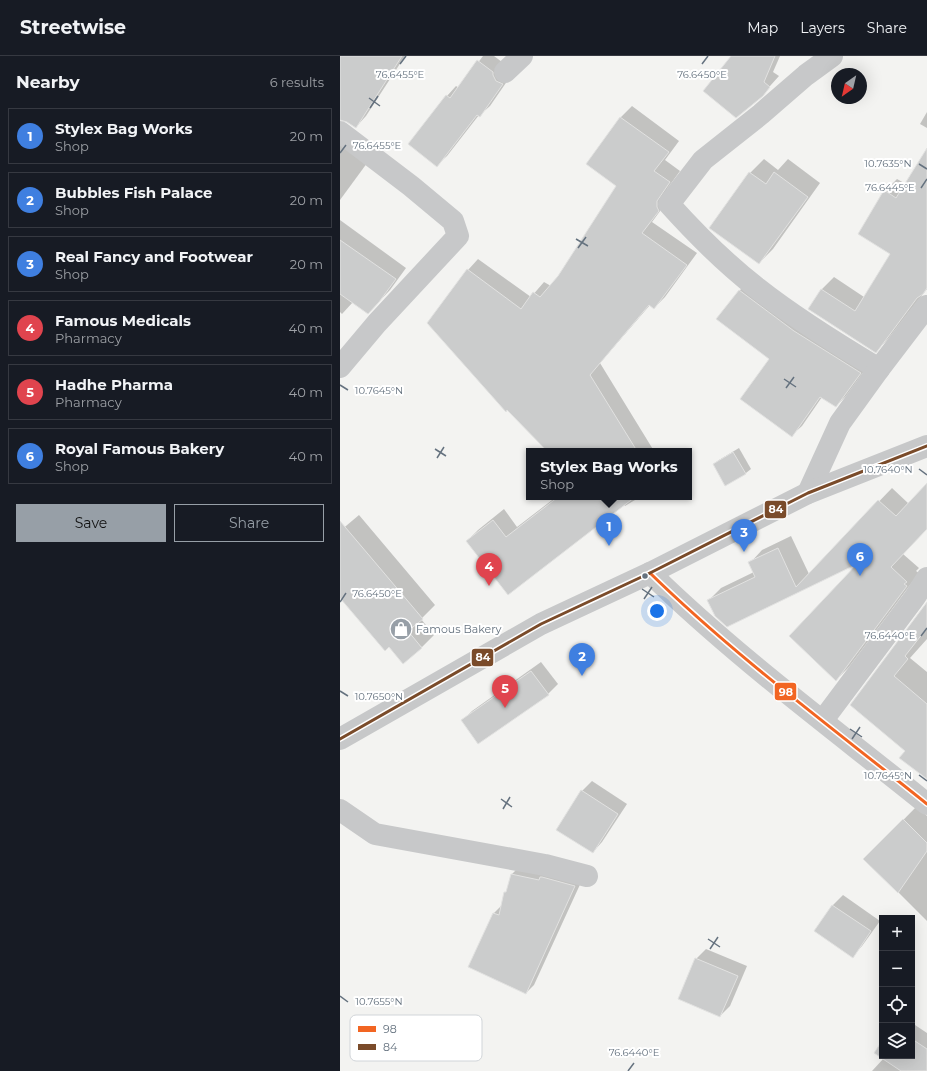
<!DOCTYPE html>
<html lang="en">
<head>
<meta charset="utf-8">
<style>
  :root { --surface:#171b24; --page:#242831; --text:#f1f3f6; --muted:#9ea1a6; --line:#363941; --accent:#979fa7 }
  body { margin:0; font-family:Montserrat,sans-serif; background:var(--page); color:var(--text) }
  .controls { position:absolute; right:12px; bottom:12px; display:grid; overflow:hidden; border-radius:0px; box-shadow:0 4px 16px #0002 }
  .controls button { width:36px; height:36px; display:grid; place-items:center; padding:0; border:0; border-bottom:1px solid var(--line); background:var(--surface); color:var(--text); font:20px sans-serif }
  .compass { position:absolute; left:491px; top:12px; width:36px; height:36px; border-radius:50%; background:var(--surface); box-shadow:0 4px 16px #0002; rotate:214deg }
  .you { position:absolute; left:317px; top:555px; width:14px; height:14px; margin:-10px; border:3px solid #fff; border-radius:50%; background:#1a73e8; box-shadow:0 0 0 6px #1a73e833 }
  .badge { display:grid; place-items:center; width:26px; height:26px; border-radius:50%; background:var(--accent); color:#fff; font-size:13px; font-weight:700 }
  .pin { position:absolute; translate:-50% -33px; filter:drop-shadow(0 1px 2px #0008) }
  .pin::after { content:''; position:absolute; top:21px; width:14px; height:12px; background:inherit; clip-path:polygon(0 0,100% 0,50% 100%) }
  .popup { position:absolute; left:186px; top:392px; width:166px; height:52px; box-sizing:border-box; display:grid; place-content:center; border-radius:0px; background:var(--surface); filter:drop-shadow(0 1px 3px #0005); font-size:13px; white-space:nowrap; color:var(--muted) }
  .popup b { font-size:15px; color:var(--text) }
  .popup::after { content:''; position:absolute; left:50%; top:100%; margin-left:-8px; border:8px solid transparent; border-top-color:var(--surface) }
  .list { margin:0; padding:0; list-style:none }
  h2 { display:flex; justify-content:space-between; align-items:center; height:52px; margin:0; padding:0 16px; font-size:17px }
  h2 small { font-size:13px; font-weight:400; color:var(--muted) }
  .list li { display:grid; grid-template-columns:26px 1fr auto; gap:12px; align-items:center; box-sizing:border-box; height:56px; margin:0 8px 8px; padding:0 8px; border:1px solid var(--line); border-radius:0px }
  .list b { display:block; font-size:15px; white-space:nowrap }
  .list p { margin:0; font-size:13px; white-space:nowrap; color:var(--muted) }
  .list em { font-size:13px; font-style:normal; color:var(--muted) }
  .actions { display:flex; gap:8px; padding:12px 16px }
  .actions a { flex:1; padding:9px 0; border:1px solid var(--accent); border-radius:0px; text-align:center; font-size:14px; color:var(--accent) }
  .actions .main { background:var(--accent); color:#111 }
  .icon { flex:none; width:22px; height:22px; fill:none; stroke:currentColor; stroke-width:2; stroke-linecap:round; stroke-linejoin:round }
  .map { position:relative; flex:none; width:587px; height:1015px; overflow:hidden }
  header { display:flex; align-items:center; gap:24px; box-sizing:border-box; height:56px; padding:0 20px; background:var(--surface); border-bottom:1px solid var(--line) }
  header strong { font-size:19px }
  nav { display:flex; gap:22px; margin-inline-start:auto; font-size:14px }
  main { display:flex }
  aside { flex:1; background:var(--surface) }
  .map>svg:first-child { display:block }
</style>
</head>
<body>
<header>
<strong>Streetwise</strong>
<nav><a>Map</a><a>Layers</a><a>Share</a></nav>
</header>
<main>
<aside>
<h2>Nearby<small>6 results</small></h2>
<ul class="list">
<li><span class="badge" style="background:#3f7fe0">1</span><div><b>Stylex Bag Works</b><p>Shop</p></div><em>20 m</em></li>
<li><span class="badge" style="background:#3f7fe0">2</span><div><b>Bubbles Fish Palace</b><p>Shop</p></div><em>20 m</em></li>
<li><span class="badge" style="background:#3f7fe0">3</span><div><b>Real Fancy and Footwear</b><p>Shop</p></div><em>20 m</em></li>
<li><span class="badge" style="background:#e0444e">4</span><div><b>Famous Medicals</b><p>Pharmacy</p></div><em>40 m</em></li>
<li><span class="badge" style="background:#e0444e">5</span><div><b>Hadhe Pharma</b><p>Pharmacy</p></div><em>40 m</em></li>
<li><span class="badge" style="background:#3f7fe0">6</span><div><b>Royal Famous Bakery</b><p>Shop</p></div><em>40 m</em></li>
</ul>
<div class="actions"><a class="main">Save</a><a>Share</a></div>
</aside>
<div class="map">
<svg width="587" height="1015" viewBox="0 0 587 1015">
  <rect width="100%" height="100%" fill="#f3f3f1"/>
  <g fill="#0003">
    <path d="M0 0H65L26 60 16 71 2 63H0Z"/>
    <path d="M143 0H154L162 6 172 18 150 50 140 59H139L107 100 97 109 107 40 116 30 119 32Z"/>
    <path d="M392 0H440L433 16 439 20 422 39Z"/>
    <path d="M292 50 339 85 325 104 340 115 327 133 329 143 312 166 357 197 325 241 314 252 310 249 260 307 314 395H208L128 214 138 203 191 241 204 226 211 230 219 221 278 130 247 107 281 61Z"/>
    <path d="M587 56V72L580 68Z"/>
    <path d="M0 71 33 99 0 144Z"/>
    <path d="M587 94V233L548 283 536 295 469 253 482 233 494 221 524 241 551 197 545 135 557 123 566 128Z"/>
    <path d="M424 103 438 114 448 103 480 127 433 193 419 207 410 117Z"/>
    <path d="M0 164 66 212 50 234 28 257 13 246 2 258 0 256Z"/>
    <path d="M410 225 530 307 506 340 496 350 482 341 462 370 452 379 431 303 378 263 400 234Z"/>
    <path d="M399 392 411 413 406 417 386 429 374 408 379 404Z"/>
    <path d="M587 429V472L563 498 579 512 576 515 579 517 509 611 496 624 521 505 387 569 369 544 381 532 414 516 410 507 422 494 451 480 469 518 552 432 569 448Z"/>
    <path d="M216 441H300L285 450 284 448 168 538 127 485 138 474 164 453 177 471Z"/>
    <path d="M19 459 95 549 81 563 94 579 82 591 0 541V475Z"/>
    <path d="M587 547V583L570 602 587 616V712L511 649Z"/>
    <path d="M201 606 218 628 208 638 123 664 132 655Z"/>
    <path d="M252 725 287 748 262 786 253 796 242 735Z"/>
    <path d="M577 750 587 760V865L525 803Z"/>
    <path d="M180 810 243 822 194 929 186 937 130 911 154 857 162 849 172 818Z"/>
    <path d="M503 839 540 865 522 890 513 900 475 874 493 849Z"/>
    <path d="M366 893 407 910 390 950 380 960 356 903Z"/>
    <path d="M572 967 587 977V1015H532L544 1002 535 997 542 987V1000H572Z"/>
  </g>
  <g fill="#cbcccc" stroke="#e2e2e1">
    <path d="M0 0H62L16 72 7 66 0 64Z"/>
    <path d="M391 0H435L424 26 430 31 423 40 396 62 363 35Z"/>
    <path d="M137 4 153 16V19L156 25 163 28 140 61 137 59 97 111 68 88 106 39 110 42Z"/>
    <path d="M280 61 329 96 314 115 330 126 317 145V151L319 155 302 177 347 209 314 253 309 249 250 319 297 395H207L167 354 166 356 87 267 127 213 181 253 193 236 200 241 218 220 276 130 246 108Z"/>
    <path d="M587 92V232L583 238 577 242 536 297 468 253 481 233 515 255 550 198 518 178 544 134 556 142Z"/>
    <path d="M409 116 426 128 434 116 468 141 419 208 369 172Z"/>
    <path d="M0 184 56 223 39 246 28 258 0 238Z"/>
    <path d="M399 234 454 275 521 317 496 351 480 341 452 381 400 343 429 303 376 263Z"/>
    <path d="M393 396 406 418 385 430 373 408Z"/>
    <path d="M587 427V473L551 511 567 526 564 528 567 530 496 625 449 580 517 508 387 571 375 560 367 544 415 521 408 506 438 492 456 531 538 444 556 460Z"/>
    <path d="M218 441H295L168 539 126 485 153 464 166 481Z"/>
    <path d="M0 465 83 563 68 575 82 592 63 608 49 591 45 595 0 542Z"/>
    <path d="M587 546V572L565 600 568 603 554 620 587 648V723L559 702 565 695 510 649Z"/>
    <path d="M191 615 209 639 138 688 121 664Z"/>
    <path d="M241 734 278 758 253 797 216 774Z"/>
    <path d="M563 763 587 787V795L558 837 523 803Z"/>
    <path d="M171 818 199 824 200 821H202L235 830 186 938 128 911 153 857 159 859 164 836H166Z"/>
    <path d="M492 849 531 875 513 902 474 875Z"/>
    <path d="M355 902 398 920 380 961 338 943Z"/>
    <path d="M572 983 587 993V1015H561L534 997 542 985V1000H572Z"/>
  </g>
  <g fill="none" stroke-linecap="round" stroke-linejoin="round">
    <g stroke="#c7c8c9" stroke-width="22">
      <path d="M492 0 466 19 421 58 363 104 329 148C356 178 385 207 417 232 455 262 497 288 539 313"/>
      <path d="M165 16 182 0"/>
      <path d="M0 76 71 130 113 165 118 180 37 267 0 311"/>
      <path d="M468 437 500 367 539 313 587 250"/>
      <path d="M310 517C396 601 494 673 587 748"/>
      <path d="M483 664 575 541 587 522"/>
      <path d="M0 683 201 568 310 517 468 437 587 390"/>
      <path d="M0 754 35 778 205 809 247 820"/>
    </g>
    <g stroke="#fff" stroke-width="6">
      <path id="bus-1" d="M310 517C396 601 494 673 587 748"/>
    </g>
    <g stroke="#fff" stroke-width="6">
      <path id="bus-2" d="M0 683 201 568 310 517 468 437 587 390"/>
    </g>
    <use href="#bus-1" stroke="#f26522" stroke-width="3"/>
    <use href="#bus-2" stroke="#7a4b2a" stroke-width="3"/>
  </g>
  <path fill="none" stroke="#65727f" stroke-width="1.5" d="M60 8 66 0M362 8 368 0M29 42 40 50M30 52 38 40M0 97 6 89M579 108 587 113M581 132 587 123M236 183 248 190M238 192 246 181M444 323 456 331M0 329 8 334M446 332 454 321M95 393 106 400M97 402 104 391M579 413 587 419M302 533 314 541M304 543 312 531M0 546 6 537M581 580 587 572M0 635 8 640M510 673 522 681M512 683 520 671M579 719 587 725M161 743 172 751M163 753 170 741M368 883 380 891M370 893 378 881M0 940 8 946M288 1015 294 1007"/>
  <defs>
    <g id="shop-disc" transform="scale(1.15)"><circle r="9.5" fill="#979fa7" stroke="#fff"/><path d="M-5-2.5h2.3a2.7 3.5 0 0 1 5.4 0H5L5.5 6h-11ZM-1.5-2.5h3a1.5 2.3 0 0 0-3 0Z" fill="#fff"/></g>
  </defs>
  <g fill-rule="evenodd">
    <use href="#shop-disc" x="61" y="573"/>
  </g>
  <circle fill="#65727f" stroke="#fff" stroke-width="1.5" cx="305" cy="520" r="3.5"/>
  <g text-anchor="middle" dominant-baseline="central" stroke-width="4" stroke-linejoin="round" paint-order="stroke">
    <g font-size="11" fill="#65727f" stroke="#fff" text-anchor="start">
      <text x="76" y="573">Famous Bakery</text>
    </g>
  </g>
  <rect x="10" y="959" width="132" height="46" rx="6" fill="#fff" stroke="#d1d5d9" stroke-width="1"/>
  <rect x="18" y="970" width="18" height="6" fill="#f26522"/>
  <rect x="18" y="988" width="18" height="6" fill="#7a4b2a"/>
  <g font-size="11" fill="#65727f">
    <text x="43" y="977">98</text>
    <text x="43" y="995">84</text>
  </g>
  <g font-size="10" text-anchor="middle" fill="#65727f" stroke="#fff" stroke-width="4" stroke-linejoin="round" paint-order="stroke">
    <text x="60" y="22">76.6455°E</text>
    <text x="362" y="22">76.6450°E</text>
    <text x="37" y="93">76.6455°E</text>
    <text x="548" y="111">10.7635°N</text>
    <text x="550" y="135">76.6445°E</text>
    <text x="39" y="338">10.7645°N</text>
    <text x="548" y="417">10.7640°N</text>
    <text x="37" y="541">76.6450°E</text>
    <text x="550" y="583">76.6440°E</text>
    <text x="39" y="644">10.7650°N</text>
    <text x="548" y="723">10.7645°N</text>
    <text x="39" y="949">10.7655°N</text>
    <text x="294" y="1000">76.6440°E</text>
  </g>
  <g stroke="#fff" stroke-width="1.5">
    <rect x="424" y="444" width="23" height="19" rx="4" fill="#7a4b2a"/>
    <rect x="131" y="592" width="23" height="19" rx="4" fill="#7a4b2a"/>
    <rect x="434" y="626" width="23" height="19" rx="4" fill="#f26522"/>
  </g>
  <g font-size="11" text-anchor="middle" font-weight="bold" fill="#fff">
    <text x="436" y="457">84</text>
    <text x="143" y="605">84</text>
    <text x="446" y="640">98</text>
  </g>
</svg>
<div class="controls">
<button>+</button>
<button>−</button>
<button><svg class="icon" aria-label="locate" viewBox="0 0 24 24"><circle cx="12" cy="12" r="6"/><path d="M12 2v4M12 18v4M2 12h4M18 12h4"/></svg></button>
<button><svg class="icon" aria-label="layers" viewBox="0 0 24 24"><path d="M12 4l9 5-9 5-9-5zM3 14l9 5 9-5"/></svg></button>
</div>
<svg class="compass" viewBox="-18 -18 36 36"><path d="M0-13l5 13h-10z" fill="#e53935"/><path d="M0 13l5-13h-10z" fill="#9ea1a6"/></svg>
<div class="you"></div>
<div class="pin badge" style="left:269px;top:490px;background:#3f7fe0">1</div>
<div class="popup"><b>Stylex Bag Works</b>Shop</div>
<div class="pin badge" style="left:242px;top:620px;background:#3f7fe0">2</div>
<div class="pin badge" style="left:404px;top:496px;background:#3f7fe0">3</div>
<div class="pin badge" style="left:149px;top:530px;background:#e0444e">4</div>
<div class="pin badge" style="left:165px;top:652px;background:#e0444e">5</div>
<div class="pin badge" style="left:520px;top:520px;background:#3f7fe0">6</div>
</div>
</main>
</body>
</html>
